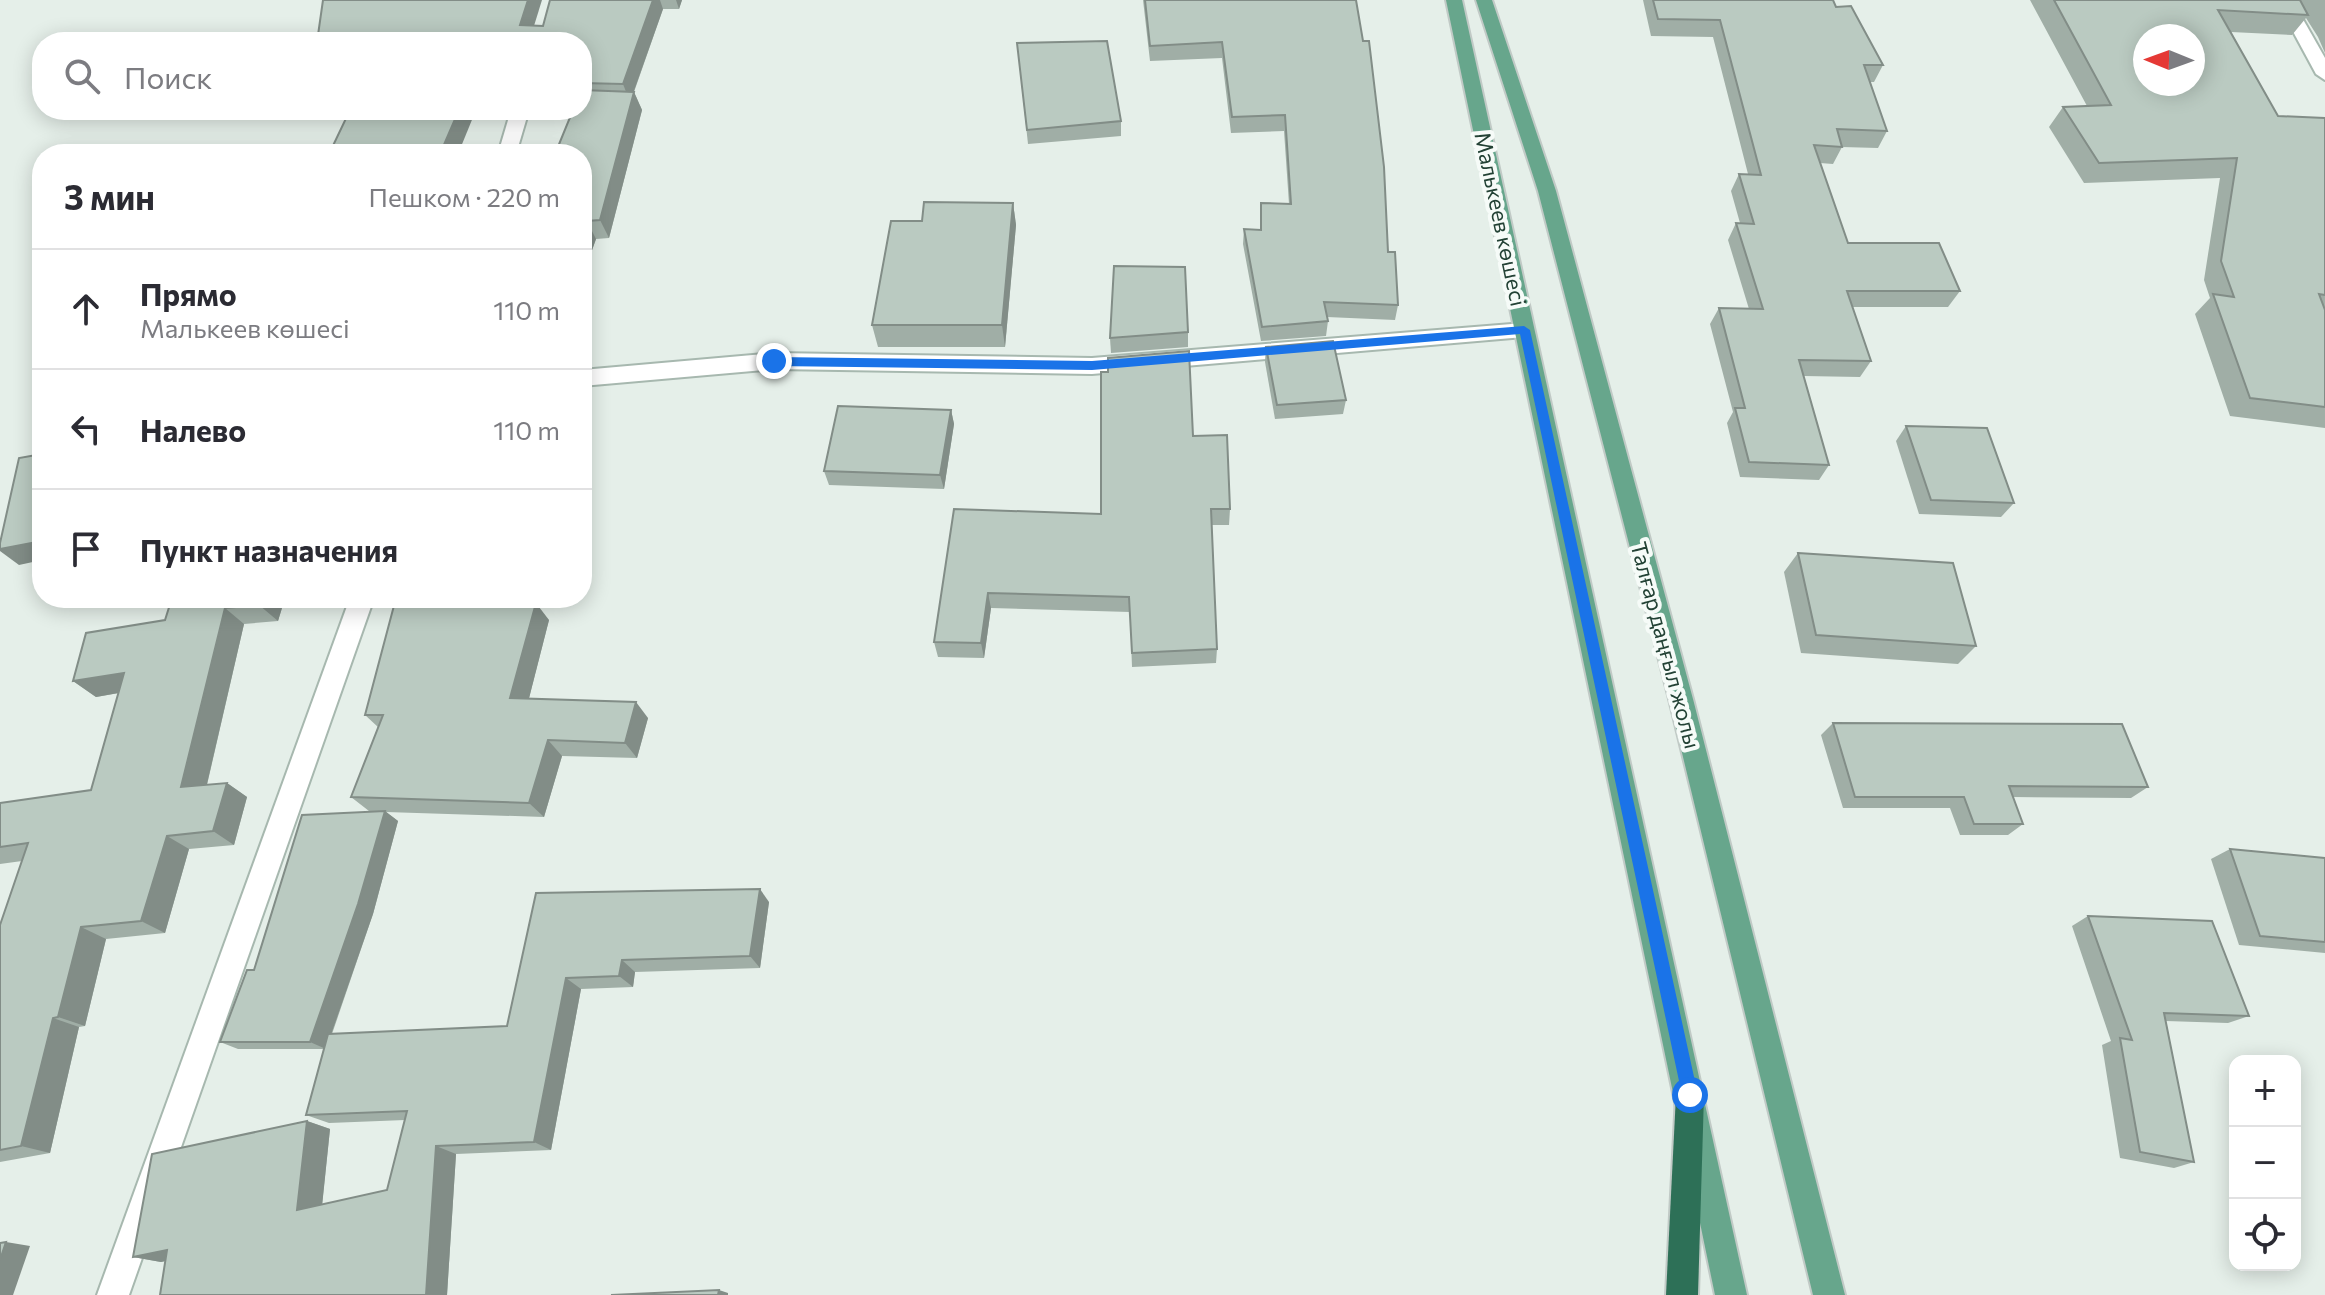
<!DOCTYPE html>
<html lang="ru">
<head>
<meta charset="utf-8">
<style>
  :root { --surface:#fff; --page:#f2f2f3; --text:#2b2b33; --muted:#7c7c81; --line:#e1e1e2 }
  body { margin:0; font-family:Commissioner,sans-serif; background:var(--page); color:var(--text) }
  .controls { position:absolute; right:24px; bottom:24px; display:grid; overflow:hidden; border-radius:16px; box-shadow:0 4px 20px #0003 }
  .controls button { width:72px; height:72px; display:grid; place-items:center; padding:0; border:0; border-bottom:2px solid var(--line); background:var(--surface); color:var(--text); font:40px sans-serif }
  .compass { position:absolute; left:2133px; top:24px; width:72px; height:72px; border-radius:50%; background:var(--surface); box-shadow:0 4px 20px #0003; rotate:271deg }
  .stop { position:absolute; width:24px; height:24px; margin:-18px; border:6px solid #1a73e8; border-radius:50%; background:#fff }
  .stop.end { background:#1a73e8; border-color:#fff; box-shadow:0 2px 8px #0008 }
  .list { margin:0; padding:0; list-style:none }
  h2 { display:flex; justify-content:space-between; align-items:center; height:104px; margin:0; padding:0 32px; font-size:34px }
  h2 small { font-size:26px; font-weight:400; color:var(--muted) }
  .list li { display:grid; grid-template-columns:52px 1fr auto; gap:24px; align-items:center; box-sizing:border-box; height:120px; padding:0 32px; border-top:2px solid var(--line) }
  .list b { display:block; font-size:30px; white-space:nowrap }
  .list p { margin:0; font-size:26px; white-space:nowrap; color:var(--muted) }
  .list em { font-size:26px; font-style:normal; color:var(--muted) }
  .icon { flex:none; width:44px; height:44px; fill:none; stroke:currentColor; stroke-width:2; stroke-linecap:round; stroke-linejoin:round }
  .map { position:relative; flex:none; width:2325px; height:1295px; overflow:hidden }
  .search { position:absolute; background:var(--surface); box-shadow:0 4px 20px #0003; left:32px; top:32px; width:560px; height:88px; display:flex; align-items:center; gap:20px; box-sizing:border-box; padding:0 28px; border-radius:32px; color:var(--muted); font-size:30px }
  .panel { position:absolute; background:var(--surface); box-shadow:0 4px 20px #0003; left:32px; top:144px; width:560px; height:464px; border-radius:32px }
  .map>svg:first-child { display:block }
</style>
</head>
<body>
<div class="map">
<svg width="2325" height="1295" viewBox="0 0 2325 1295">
  <rect width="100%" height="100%" fill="#e5efe9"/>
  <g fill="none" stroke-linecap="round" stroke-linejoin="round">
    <g stroke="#a7b8af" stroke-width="4">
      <g id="street">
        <path d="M2276 0H2292L2325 58V80L2316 74Z"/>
        <path d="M511 110H529L516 154H498Z"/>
        <path d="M1524 323 1531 325 1534 330 1531 335 1524 337 1092 374 774 369 582 386V370L774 353 1092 358Z"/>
        <path d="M350 598H374L129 1295H97Z"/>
      </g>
    </g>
    <g stroke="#c1cac6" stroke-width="4">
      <g id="primary">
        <path d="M1446 0H1462L1747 1295H1715Z"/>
        <path d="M1476 0H1492L1556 191 1693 699 1845 1295H1813L1669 699 1538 191Z"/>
      </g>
    </g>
    <g stroke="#c1cac6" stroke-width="4">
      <path id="highway" d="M1690 1081 1700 1085 1704 1095 1698 1295H1666L1676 1095 1680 1085Z"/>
    </g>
    <use href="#street" fill="#fff" fill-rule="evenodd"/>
    <use href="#primary" fill="#67a68c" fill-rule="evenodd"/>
    <use href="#highway" fill="#2d7057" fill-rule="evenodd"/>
  </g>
  <g fill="#a0aea6">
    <path d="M550 0H682L679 9H663L634 92 642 110 609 238 596 239 582 278V42L534 26H543Z"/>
    <path d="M1143 0H1356L1388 252 1398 305 1395 320 1327 317 1328 321 1326 336 1261 341 1243 244 1244 229 1260 230 1261 203 1289 204 1284 131 1231 133 1222 58 1150 61Z"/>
    <path d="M1643 0H1833L1836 7 1883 65 1874 82H1870L1887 131 1878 148 1842 147 1833 164 1820 163 1848 243 1960 291 1948 307H1852L1871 361 1860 377 1804 376 1829 465 1819 480 1740 477 1727 423 1733 412 1710 324 1719 308 1749 309 1728 240 1736 223H1740L1731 191 1739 174H1748L1713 37 1651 36Z"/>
    <path d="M2030 0H2325V53L2318 37 2306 18 2292 35 2231 32 2278 116 2325 118V428L2230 416 2195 314 2210 298 2204 280 2220 178 2084 183 2049 127 2063 107 2087 106Z"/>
    <path d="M1017 43 1121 121V136L1028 144Z"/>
    <path d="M1013 203 1016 225 1005 347H878L872 325 922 221Z"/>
    <path d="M1188 332V347L1111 353 1110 338Z"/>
    <path d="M1266 347 1346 400 1343 414 1275 419 1265 362Z"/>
    <path d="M951 410 954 424 944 489 829 485 824 471Z"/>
    <path d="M1906 426 2014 503 2001 517 1919 514 1896 441Z"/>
    <path d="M1193 436 1230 509 1229 525H1212L1217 649 1216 663 1132 667 1130 612 991 608 984 658 938 657 934 642 954 509 1101 514Z"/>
    <path d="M1798 553 1976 646 1958 664 1801 653 1784 572Z"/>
    <path d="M172 598H285L278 621 244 624 207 785 227 783 247 797 234 845 189 849 165 933 106 939 85 1026 79 1027 50 1153 0 1162V925L22 861 0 864V803L91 790 119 693 96 697 73 681 165 620Z"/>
    <path d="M396 598H507L505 603 549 620 529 698 648 718 637 758 562 756 544 817 386 812 398 821 373 914 332 1034 507 1026 536 893 769 902 760 968 635 972 633 987 581 989 551 1150 456 1154 447 1295 165 1261 161 1262 133 1257 307 1121 330 1129 322 1205 387 1190 405 1120 329 1123 306 1115 324 1049H238L220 1042 254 970 369 811 351 797 378 727 365 715Z"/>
    <path d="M1833 723 2148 787 2131 798 2013 797 2023 824 2008 835H1960L1950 808H1843L1821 735Z"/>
    <path d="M2230 849 2325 858V953L2239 945 2211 859Z"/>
    <path d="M2088 916 2249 1016 2228 1023 2166 1021 2194 1162 2174 1168 2120 1158 2102 1045 2111 1041 2072 926Z"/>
  </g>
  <g fill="#828d87">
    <path d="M528 0H542L529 42 520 25Z"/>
    <path d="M653 0H660L663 9 630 102 623 84Z"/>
    <path d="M676 0H682L679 9Z"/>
    <path d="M634 92 642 110 609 238 600 220Z"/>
    <path d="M459 110H476L458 154H440Z"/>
    <path d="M1013 203 1016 225 1005 347 1002 325Z"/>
    <path d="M587 221 596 239 582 278V235Z"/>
    <path d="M951 410 954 424 944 489 940 475Z"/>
    <path d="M42 541V560L19 565 0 551V549Z"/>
    <path d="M988 593 991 608 984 658 981 643Z"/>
    <path d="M262 598H285L278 621 259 605Z"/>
    <path d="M488 598H507L500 621 486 604Z"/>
    <path d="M536 603 549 620 525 714 510 698Z"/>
    <path d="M225 608 244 624 203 801 181 787Z"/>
    <path d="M124 673 146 688 96 697 73 681Z"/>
    <path d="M636 702 648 718 637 758 625 743Z"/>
    <path d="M548 740 562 756 544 817 529 803Z"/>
    <path d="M227 783 247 797 234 845 213 831Z"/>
    <path d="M385 811 398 821 373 914 326 1049 310 1042Z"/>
    <path d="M167 836 189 849 165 933 141 921Z"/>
    <path d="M760 889 769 902 760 968 750 956Z"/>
    <path d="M81 927 106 939 85 1026 58 1017Z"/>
    <path d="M622 960 635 972 633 987 619 976Z"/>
    <path d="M566 978 581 989 551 1150 534 1142Z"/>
    <path d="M53 1018 79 1027 50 1153 21 1146Z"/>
    <path d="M307 1121 330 1129 321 1216 297 1210Z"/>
    <path d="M436 1146 456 1154 447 1295H426Z"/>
    <path d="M6 1242 30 1246 13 1295H0V1260Z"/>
    <path d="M167 1250 194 1255 161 1262 133 1257Z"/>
    <path d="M719 1290 728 1293V1295H718Z"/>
  </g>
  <g fill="#bacac1" stroke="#828d87" stroke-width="2" fill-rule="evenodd">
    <path d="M323 0H528L520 25 543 26 550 0H653L623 84 582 83V42H317Z"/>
    <path d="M1145 0H1356L1363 41H1369L1384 167 1388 252H1395L1398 305 1324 302 1328 321 1262 327 1244 229 1261 230V203L1291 204 1285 115 1232 117 1222 42 1150 46Z"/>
    <path d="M1653 0H1833L1836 7 1851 6 1883 65H1864L1887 131 1837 129 1842 147 1814 145 1848 243H1939L1960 291H1847L1871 361 1799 360 1829 465 1749 462 1735 408H1745L1719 308 1763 309 1736 223 1754 224 1739 174 1761 175 1720 20 1658 19Z"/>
    <path d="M2054 0H2300L2308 15 2218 10 2278 116 2325 118V295L2319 294 2325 310V407L2250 398 2213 294 2234 297 2221 261 2237 158 2099 163 2063 107 2111 105ZM2145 36H2193V84H2145Z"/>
    <path d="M1107 41 1121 121 1027 130 1017 43Z"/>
    <path d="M582 90 634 92 600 220 587 221 582 235V154H555L573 110H582Z"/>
    <path d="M350 110H459L440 154H329Z"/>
    <path d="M924 202 1013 203 1002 325H872L891 221H922Z"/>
    <path d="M1114 266 1185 267 1188 332 1110 338Z"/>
    <path d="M1333 341 1346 400 1277 405 1266 347Z"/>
    <path d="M1189 351 1193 436 1227 435 1230 509H1211L1217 649 1132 653 1129 597 988 593 981 643 934 642 954 509 1101 514V372H1108V358Z"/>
    <path d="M838 406 951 410 940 475 824 471Z"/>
    <path d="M1906 426 1987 428 2014 503 1931 500Z"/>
    <path d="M42 454V541L0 549V543L19 458Z"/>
    <path d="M1798 553 1953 563 1976 646 1816 635Z"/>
    <path d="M172 598H262L259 605 225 608 181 787 227 783 213 831 167 836 141 921 81 927 58 1017 53 1018 21 1146 0 1150V925L28 843 0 847V803L91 790 124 673 73 681 86 633 165 620Z"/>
    <path d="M396 598H488L486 604 536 603 510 698 636 702 625 743 548 740 529 803 351 797 383 715H365Z"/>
    <path d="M1833 723 2122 724 2148 787 2009 786 2023 824H1974L1964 797H1855Z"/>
    <path d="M385 811 358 904 310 1042H220L247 970H254L302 815Z"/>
    <path d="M2230 849 2325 858V942L2260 936Z"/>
    <path d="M760 889 750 956 622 960 619 976 566 978 534 1142 436 1146 426 1295H160L167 1250 133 1257 152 1154 307 1121 297 1210 387 1190 407 1111 306 1115 328 1034 507 1026 536 893Z"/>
    <path d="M2088 916 2212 921 2249 1016 2164 1013 2194 1162 2140 1152 2120 1038 2132 1040Z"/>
    <path d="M6 1242 0 1260V1243Z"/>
    <path d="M719 1290 718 1295H611Z"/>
  </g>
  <path fill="#1a73e8" d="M1524 326 1530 330 1698 1095 1690 1103 1682 1095 1520 334 1092 370 774 366 768 361 774 357 1092 361Z"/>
  <g text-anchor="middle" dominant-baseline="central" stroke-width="8" stroke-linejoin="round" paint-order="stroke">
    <g font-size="22" fill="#234235" stroke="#f6fbf8">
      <text transform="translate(1501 219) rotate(78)">Малькеев көшесі</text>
      <text transform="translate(1666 645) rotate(75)">Талғар даңғыл жолы</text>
    </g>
  </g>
</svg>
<div class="controls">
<button>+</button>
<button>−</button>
<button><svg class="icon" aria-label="locate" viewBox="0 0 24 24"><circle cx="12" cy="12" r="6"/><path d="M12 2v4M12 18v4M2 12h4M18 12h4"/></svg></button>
</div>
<svg class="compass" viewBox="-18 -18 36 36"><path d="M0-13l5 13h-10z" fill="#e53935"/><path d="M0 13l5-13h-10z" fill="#7c7c81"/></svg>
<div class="stop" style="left:1690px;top:1095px"></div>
<div class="stop end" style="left:774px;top:361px"></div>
<div class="search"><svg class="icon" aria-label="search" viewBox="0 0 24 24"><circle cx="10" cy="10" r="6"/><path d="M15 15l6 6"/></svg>Поиск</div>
<section class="panel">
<h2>3 мин<small>Пешком · 220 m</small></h2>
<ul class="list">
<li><svg class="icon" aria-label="ahead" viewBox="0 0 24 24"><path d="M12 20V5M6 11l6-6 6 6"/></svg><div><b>Прямо</b><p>Малькеев көшесі</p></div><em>110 m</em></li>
<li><svg class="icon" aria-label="left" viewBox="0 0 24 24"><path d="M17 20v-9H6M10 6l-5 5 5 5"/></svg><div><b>Налево</b></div><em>110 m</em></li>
<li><svg class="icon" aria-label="arrive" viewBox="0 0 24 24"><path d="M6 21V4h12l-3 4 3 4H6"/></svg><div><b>Пункт назначения</b></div></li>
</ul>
</section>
</div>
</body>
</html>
